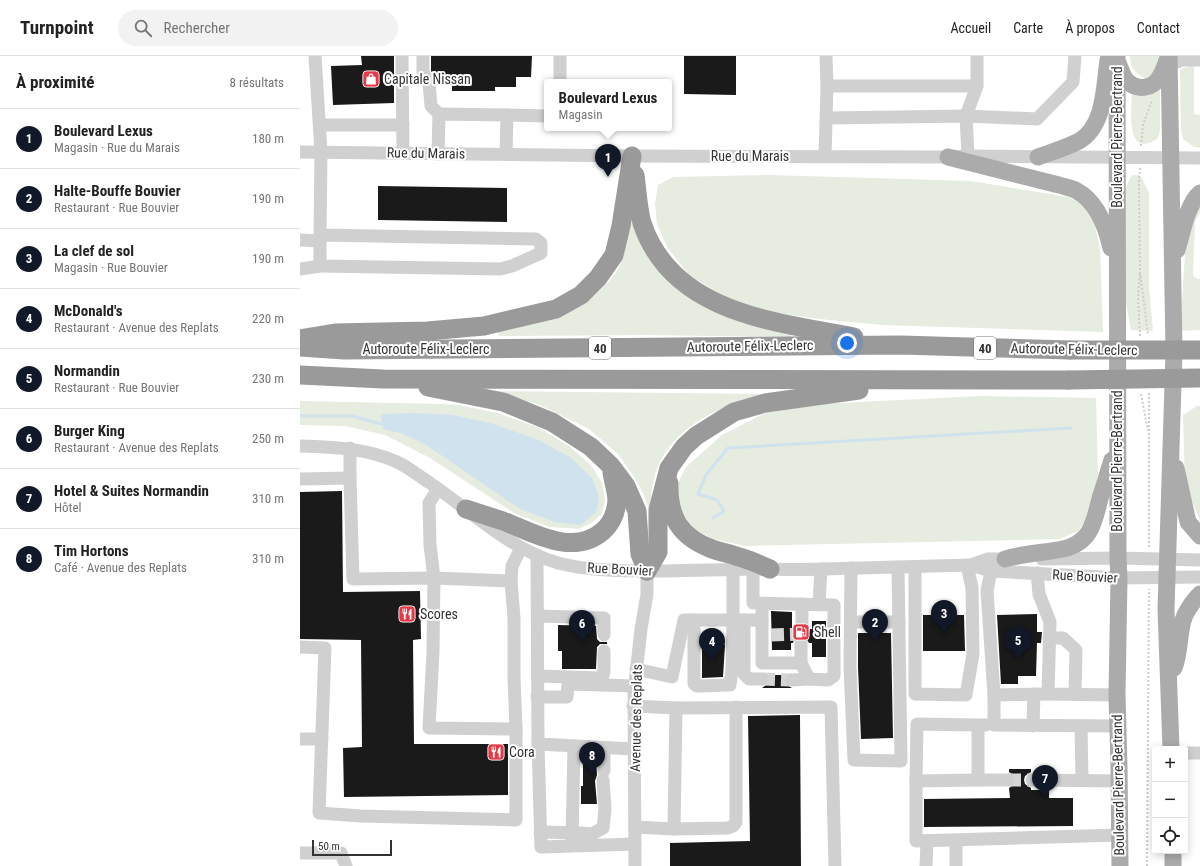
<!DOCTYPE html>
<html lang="fr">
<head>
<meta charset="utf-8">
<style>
  :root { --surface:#fff; --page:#f2f2f2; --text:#222; --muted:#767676; --line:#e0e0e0; --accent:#111827 }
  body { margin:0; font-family:"Roboto Condensed",sans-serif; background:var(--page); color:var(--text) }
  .controls { position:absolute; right:12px; bottom:12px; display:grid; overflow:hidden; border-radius:4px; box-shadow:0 2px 10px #0003 }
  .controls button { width:36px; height:36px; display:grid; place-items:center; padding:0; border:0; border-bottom:1px solid var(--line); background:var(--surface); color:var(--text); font:20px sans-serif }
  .scale { position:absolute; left:12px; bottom:10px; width:80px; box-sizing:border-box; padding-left:4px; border:2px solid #333; border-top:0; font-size:11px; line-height:14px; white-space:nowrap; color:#333; -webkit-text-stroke:3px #fff; paint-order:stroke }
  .you { position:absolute; left:547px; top:287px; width:14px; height:14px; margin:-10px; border:3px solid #fff; border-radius:50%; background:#1a73e8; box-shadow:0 0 0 6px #1a73e833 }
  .badge { display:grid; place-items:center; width:26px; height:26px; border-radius:50%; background:var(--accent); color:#fff; font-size:13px; font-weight:700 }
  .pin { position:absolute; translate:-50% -33px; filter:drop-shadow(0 1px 2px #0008) }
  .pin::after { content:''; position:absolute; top:21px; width:14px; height:12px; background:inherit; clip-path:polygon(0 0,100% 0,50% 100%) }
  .popup { position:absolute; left:244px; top:23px; width:128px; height:52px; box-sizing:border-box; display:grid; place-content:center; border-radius:4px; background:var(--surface); filter:drop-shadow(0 1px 3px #0005); font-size:13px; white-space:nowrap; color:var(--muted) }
  .popup b { font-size:15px; color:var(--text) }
  .popup::after { content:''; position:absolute; left:50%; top:100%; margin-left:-8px; border:8px solid transparent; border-top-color:var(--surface) }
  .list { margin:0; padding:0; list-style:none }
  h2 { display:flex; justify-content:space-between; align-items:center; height:52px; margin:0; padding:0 16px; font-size:17px }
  h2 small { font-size:13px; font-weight:400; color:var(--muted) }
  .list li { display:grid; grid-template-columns:26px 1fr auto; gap:12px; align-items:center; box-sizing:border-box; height:60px; padding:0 16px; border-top:1px solid var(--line) }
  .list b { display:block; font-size:15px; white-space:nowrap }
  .list p { margin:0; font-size:13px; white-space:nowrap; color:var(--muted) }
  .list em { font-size:13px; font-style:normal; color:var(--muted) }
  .icon { flex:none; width:22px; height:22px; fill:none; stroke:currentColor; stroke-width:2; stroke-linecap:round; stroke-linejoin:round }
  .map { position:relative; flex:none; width:900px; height:810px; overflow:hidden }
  header { display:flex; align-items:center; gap:24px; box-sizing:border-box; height:56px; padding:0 20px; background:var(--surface); border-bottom:1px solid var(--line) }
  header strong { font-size:19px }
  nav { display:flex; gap:22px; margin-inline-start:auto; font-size:14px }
  .search { width:280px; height:36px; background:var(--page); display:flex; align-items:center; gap:10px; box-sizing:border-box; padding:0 14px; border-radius:22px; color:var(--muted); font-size:15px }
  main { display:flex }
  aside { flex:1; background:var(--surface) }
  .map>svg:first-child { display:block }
</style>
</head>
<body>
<header>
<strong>Turnpoint</strong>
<div class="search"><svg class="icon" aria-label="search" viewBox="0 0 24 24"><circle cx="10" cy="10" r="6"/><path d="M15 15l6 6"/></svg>Rechercher</div>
<nav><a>Accueil</a><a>Carte</a><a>À propos</a><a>Contact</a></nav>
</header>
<main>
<aside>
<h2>À proximité<small>8 résultats</small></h2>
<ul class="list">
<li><span class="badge">1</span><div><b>Boulevard Lexus</b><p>Magasin · Rue du Marais</p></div><em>180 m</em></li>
<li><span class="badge">2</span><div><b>Halte-Bouffe Bouvier</b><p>Restaurant · Rue Bouvier</p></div><em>190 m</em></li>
<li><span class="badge">3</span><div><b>La clef de sol</b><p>Magasin · Rue Bouvier</p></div><em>190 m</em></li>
<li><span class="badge">4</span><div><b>McDonald's</b><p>Restaurant · Avenue des Replats</p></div><em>220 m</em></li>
<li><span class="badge">5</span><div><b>Normandin</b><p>Restaurant · Rue Bouvier</p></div><em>230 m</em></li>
<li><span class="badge">6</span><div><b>Burger King</b><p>Restaurant · Avenue des Replats</p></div><em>250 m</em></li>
<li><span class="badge">7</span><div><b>Hotel &amp; Suites Normandin</b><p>Hôtel</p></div><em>310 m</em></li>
<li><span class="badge">8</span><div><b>Tim Hortons</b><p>Café · Avenue des Replats</p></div><em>310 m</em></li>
</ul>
</aside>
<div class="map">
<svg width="900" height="810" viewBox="0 0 900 810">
  <rect width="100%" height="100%" fill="#fff"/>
  <g fill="#e6ecdf">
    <path d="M830 0H858C858 10 855 18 847 23 835 18 830 12 830 0Z"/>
    <path d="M894 9V58L900 59V92L894 91 883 83 881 74 880 13Z"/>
    <path d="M832 33 851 38 860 34V74L858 82C824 106 832 50 832 33Z"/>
    <path d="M469 119 671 125 768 141 782 148 794 166 800 193 803 276 583 269 519 263 470 256 425 241 389 219 367 191 357 168 355 148 358 129 373 121Z"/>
    <path d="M833 119H839L843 124 849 137V231L853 275 831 274 825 242V135L830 122Z"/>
    <path d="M900 140V156L895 166 893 219 897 223H900V274L880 275 887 168Z"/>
    <path d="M328 160H334L362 216 492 275 491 281 346 279 199 280 198 275 289 244C303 232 319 218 323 200 326 187 327 173 328 160Z"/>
    <path d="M193 335 469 338C457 341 443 344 431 349 398 361 365 384 355 419 351 431 351 444 350 456L344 439 333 419 317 397 289 373 240 349Z"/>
    <path d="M680 340 796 342 798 420 790 458 778 475 760 483 445 490 413 483 393 472 383 458 377 442V429L386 411 422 379 479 350Z"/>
    <path d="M0 345 141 348 159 349 197 357 237 371 269 390 291 409 302 427 305 444 302 457 293 466 279 473 250 471 214 457 130 402 85 379 45 370 0 369Z"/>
    <path d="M897 350H900V465L885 426 883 359Z"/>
  </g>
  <path fill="#cfe2ee" d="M115 357 152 359 190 367 239 384 271 402 292 422 299 442 296 456 281 469 255 466 220 453 125 388 100 377 83 373 81 358Z"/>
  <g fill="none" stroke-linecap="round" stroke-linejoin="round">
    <g stroke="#cfe2ee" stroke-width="3">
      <path d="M0 360H52L85 369"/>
      <path d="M413 462 424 455 417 444 398 438 406 419 428 392 771 372"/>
    </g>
  </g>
  <g fill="#1a1a1a">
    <path d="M61 0H94V47L33 49 31 10 62 9Z"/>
    <path d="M131 0H232L231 21H216V31H195V35H152V28H146V19H134L131 15Z"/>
    <path d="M384 0H436V39L384 38Z"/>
    <path d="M78 130 207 132V166L78 164Z"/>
    <path d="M42 435 43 536 120 535 121 583 113 584 114 688H208V739L44 741 43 692 62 691 61 584 0 583V436Z"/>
    <path d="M471 555 492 556V573H494L498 580 494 583 493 587H491V594H472Z"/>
    <path d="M737 558V576H742L741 587H737L736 620H718V628H701L697 559Z"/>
    <path d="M623 559H664L665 595H623Z"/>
    <path d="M512 565H526V601H512V587H509L505 580 509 577 510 573H512Z"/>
    <path d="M258 569 296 570 297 583 300 586H307V588H300L297 591 296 613H262V595H258Z"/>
    <path d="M558 577H591L593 682 561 683 558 611Z"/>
    <path d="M402 589H425L423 621 402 622Z"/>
    <path d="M469 619H486L484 624 485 628 492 632H462L469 627Z"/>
    <path d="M500 659 501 810H370V787L450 785 448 660Z"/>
    <path d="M283 704 296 705 297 719 295 725 297 748H281V730H283Z"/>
    <path d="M709 713H731V716L725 720 724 724 725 728 731 732V734H749V742H773V770L624 771V743L710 742 709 732 715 728 716 724 715 720 709 716Z"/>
  </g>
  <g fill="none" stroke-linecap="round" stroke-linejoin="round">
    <g stroke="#d6d6d6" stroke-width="13" stroke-dasharray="13 6" stroke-linecap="butt">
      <path d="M471 579 502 578"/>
      <path d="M462 623 492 624"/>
      <path d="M708 724H732"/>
    </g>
    <g stroke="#cdcdcd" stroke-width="2" stroke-dasharray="2 2" stroke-linecap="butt">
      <path d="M841 90 843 69 852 44"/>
      <path d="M840 112 839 126 840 216 848 279"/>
      <path d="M840 280 838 242 840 218"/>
      <path d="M841 338 848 375"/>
      <path d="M849 491V337"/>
      <path d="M847 810 849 533"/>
    </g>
    <g stroke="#d0d0d0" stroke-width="13">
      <path d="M15 0 21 96 20 179 236 183 241 187V197L212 210 200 213 20 210V179"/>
      <path d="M102 0 103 97"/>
      <path d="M123 0V17L129 26 131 50 139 58"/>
      <path d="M677 0V30L666 60 737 63 773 26 775 0"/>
      <path d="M869 9 883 4H900"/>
      <path d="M260 26V0"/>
      <path d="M527 30H677"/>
      <path d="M207 59 247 60"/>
      <path d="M527 62 666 60 668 100"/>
      <path d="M20 69H103"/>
      <path d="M0 96 332 100 648 101 668 100 900 102"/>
      <path d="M138 98 139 58 207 59 206 98"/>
      <path d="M525 100 527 30 526 0"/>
      <path d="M0 184 20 185"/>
      <path d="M0 213 20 210"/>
      <path d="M0 390C33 391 66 392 97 406 108 411 119 420 130 427 171 455 209 493 258 507 293 516 331 515 367 515 395 514 424 514 452 513 476 513 499 514 523 513 572 512 622 510 671 509L688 503H715"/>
      <path d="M50 392V422L53 523 134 522 133 596 129 672 216 673 214 621V562L211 525 212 510 221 492"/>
      <path d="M0 423 50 422"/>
      <path d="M138 433 129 447 130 489 134 522 211 525"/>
      <path d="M237 499 238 688 334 693"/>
      <path d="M742 503 818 502 900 504"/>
      <path d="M671 509 691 515 819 522 900 521"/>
      <path d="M615 511V638L666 639 673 598 672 532 667 509"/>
      <path d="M551 512 550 611 554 704 601 705 598 511"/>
      <path d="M453 513V547L534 549V620L528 624 509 623 501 607"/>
      <path d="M691 515 687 535 694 639 748 638"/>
      <path d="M737 517 739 538 750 566 748 638 817 639"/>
      <path d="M519 548 521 513"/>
      <path d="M462 555V607H501V587"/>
      <path d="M238 560 304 562V579"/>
      <path d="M394 564V628L397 630 430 629 432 614 433 564H462"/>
      <path d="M444 564V618L449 623H462"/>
      <path d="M551 566H599"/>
      <path d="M502 573V548"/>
      <path d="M749 582H763L776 594 775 638"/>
      <path d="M0 591 25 592 19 757 61 760 216 764V673"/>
      <path d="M336 613 372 621 384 564H433V514"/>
      <path d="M238 620 300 622 303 620 304 615V595"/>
      <path d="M492 624 509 623"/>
      <path d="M694 639V669L818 670"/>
      <path d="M237 641H267L268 628 334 630"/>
      <path d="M333 650 376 652 531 651 535 810"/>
      <path d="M376 652 374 773 428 772 433 770 436 766V651"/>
      <path d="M686 669H678V724H708"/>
      <path d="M733 670 734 638"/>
      <path d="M781 670 782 724"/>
      <path d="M0 683H22"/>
      <path d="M238 688 241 791 335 788"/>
      <path d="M885 697H900"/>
      <path d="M304 715V692"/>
      <path d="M678 724 616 725 617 668 678 669"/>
      <path d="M732 724 819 725"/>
      <path d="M616 725V785L820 779"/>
      <path d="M335 771 374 773"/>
      <path d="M240 776 281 777 292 778 303 772 305 753 303 724"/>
      <path d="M272 784 274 690"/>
      <path d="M656 785V810"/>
      <path d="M0 797H41L46 810"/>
      <path d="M335 810 334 636 341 573 347 538V515"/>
      <path d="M626 810 627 785"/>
    </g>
    <g stroke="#ababab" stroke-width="17">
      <path d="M817 0 818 502 819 522 817 639 819 711 820 810"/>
      <path d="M869 0 874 296 866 553 871 693"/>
      <path d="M818 7C821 13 823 22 828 26 838 35 853 32 859 22 863 17 865 10 867 4"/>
      <path d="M648 101 759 129C765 131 772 132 777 135 797 146 806 170 811 192"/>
      <path d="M738 101C751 96 766 92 779 85 805 70 804 31 808 4"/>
      <path d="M877 194C882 178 887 148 900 137"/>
      <path d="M876 412 888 466 900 480"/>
      <path d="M705 503C724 497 744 497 763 493 793 486 794 464 801 439 805 428 808 416 812 404"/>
      <path d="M874 612C881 595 878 575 885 559 889 551 894 544 900 538"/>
      <path d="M873 795V810"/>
    </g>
    <g stroke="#9a9a9a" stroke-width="19">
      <path d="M335 119C337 134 338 153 342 167 372 257 475 266 554 281"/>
      <path d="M0 283 35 277 128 275 184 270 256 253 281 239 298 222 314 199 321 170 332 100"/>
      <path d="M0 291 44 294 601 289 770 294"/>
      <path d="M0 319 83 323 769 324"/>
      <path d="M128 331 203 346 252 366 291 391 311 410 326 430 337 455 340 498 347 515"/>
      <path d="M369 427C368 461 380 481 412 493 420 496 428 497 436 500 447 503 459 508 470 513"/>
      <path d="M166 453C178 457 191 461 203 465 234 477 273 501 303 475 312 467 316 457 317 445 317 437 313 424 312 416"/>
      <path d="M347 515 358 496V454L369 412 384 391 396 380 434 356 465 347 559 334"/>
    </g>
    <g stroke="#9a9a9a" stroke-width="19">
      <path d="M770 294H900"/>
      <path d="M769 324 900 322"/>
    </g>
  </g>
  <defs>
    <g id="shop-square" transform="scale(0.9)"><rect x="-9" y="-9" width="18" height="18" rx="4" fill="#e63946" stroke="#fff"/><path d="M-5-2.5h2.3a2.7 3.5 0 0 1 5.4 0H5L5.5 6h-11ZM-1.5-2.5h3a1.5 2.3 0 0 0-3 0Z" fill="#fff"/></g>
    <g id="restaurant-square" transform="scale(0.9)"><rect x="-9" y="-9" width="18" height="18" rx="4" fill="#e63946" stroke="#fff"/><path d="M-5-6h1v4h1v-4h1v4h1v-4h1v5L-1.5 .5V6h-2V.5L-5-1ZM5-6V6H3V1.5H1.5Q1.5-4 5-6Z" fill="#fff"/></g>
    <g id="fuel-square" transform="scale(0.9)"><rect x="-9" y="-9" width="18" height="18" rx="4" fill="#e63946" stroke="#fff"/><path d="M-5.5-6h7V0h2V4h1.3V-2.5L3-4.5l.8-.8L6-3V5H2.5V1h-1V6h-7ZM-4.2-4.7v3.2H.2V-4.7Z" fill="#fff"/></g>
  </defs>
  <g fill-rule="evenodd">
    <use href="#shop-square" x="71" y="23"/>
    <use href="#restaurant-square" x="107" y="558"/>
    <use href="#fuel-square" x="501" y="576"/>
    <use href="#restaurant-square" x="196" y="696"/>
  </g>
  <g text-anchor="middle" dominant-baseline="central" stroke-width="4" stroke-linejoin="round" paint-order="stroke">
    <g fill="#fff" stroke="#707070" stroke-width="1">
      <rect x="289" y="281" width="22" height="22" rx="3"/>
      <rect x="674" y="281" width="22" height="22" rx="3"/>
    </g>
    <g font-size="13" font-weight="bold" fill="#333">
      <text x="300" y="292">40</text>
      <text x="685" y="292">40</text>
    </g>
    <g font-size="14" fill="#333" stroke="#fff" text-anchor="start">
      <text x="84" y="23">Capitale Nissan</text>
      <text x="120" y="558">Scores</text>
      <text x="514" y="576">Shell</text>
      <text x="209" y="696">Cora</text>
    </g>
    <g font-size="14" fill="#333" stroke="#fff">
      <text transform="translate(817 81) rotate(-90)">Boulevard Pierre-Bertrand</text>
      <text transform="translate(126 97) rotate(1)">Rue du Marais</text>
      <text x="450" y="100">Rue du Marais</text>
      <text transform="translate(450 290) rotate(-1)">Autoroute Félix-Leclerc</text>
      <text x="126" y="293">Autoroute Félix-Leclerc</text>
      <text transform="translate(774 293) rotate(1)">Autoroute Félix-Leclerc</text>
      <text transform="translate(817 405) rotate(-90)">Boulevard Pierre-Bertrand</text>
      <text transform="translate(320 513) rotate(3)">Rue Bouvier</text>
      <text transform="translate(785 520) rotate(3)">Rue Bouvier</text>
      <text transform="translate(336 662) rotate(-89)">Avenue des Replats</text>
      <text transform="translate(818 729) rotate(-91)">Boulevard Pierre-Bertrand</text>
    </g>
  </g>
</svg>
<div class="controls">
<button>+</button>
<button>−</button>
<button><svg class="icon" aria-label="locate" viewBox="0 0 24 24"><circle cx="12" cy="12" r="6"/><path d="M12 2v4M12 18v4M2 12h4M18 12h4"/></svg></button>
</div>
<div class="scale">50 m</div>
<div class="you"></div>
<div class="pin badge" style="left:308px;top:121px">1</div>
<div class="popup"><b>Boulevard Lexus</b>Magasin</div>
<div class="pin badge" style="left:575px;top:586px">2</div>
<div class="pin badge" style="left:644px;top:577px">3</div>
<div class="pin badge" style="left:412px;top:605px">4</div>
<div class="pin badge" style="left:718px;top:604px">5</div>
<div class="pin badge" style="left:282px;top:587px">6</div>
<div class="pin badge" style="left:745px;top:742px">7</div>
<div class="pin badge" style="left:292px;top:719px">8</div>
</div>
</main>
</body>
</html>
